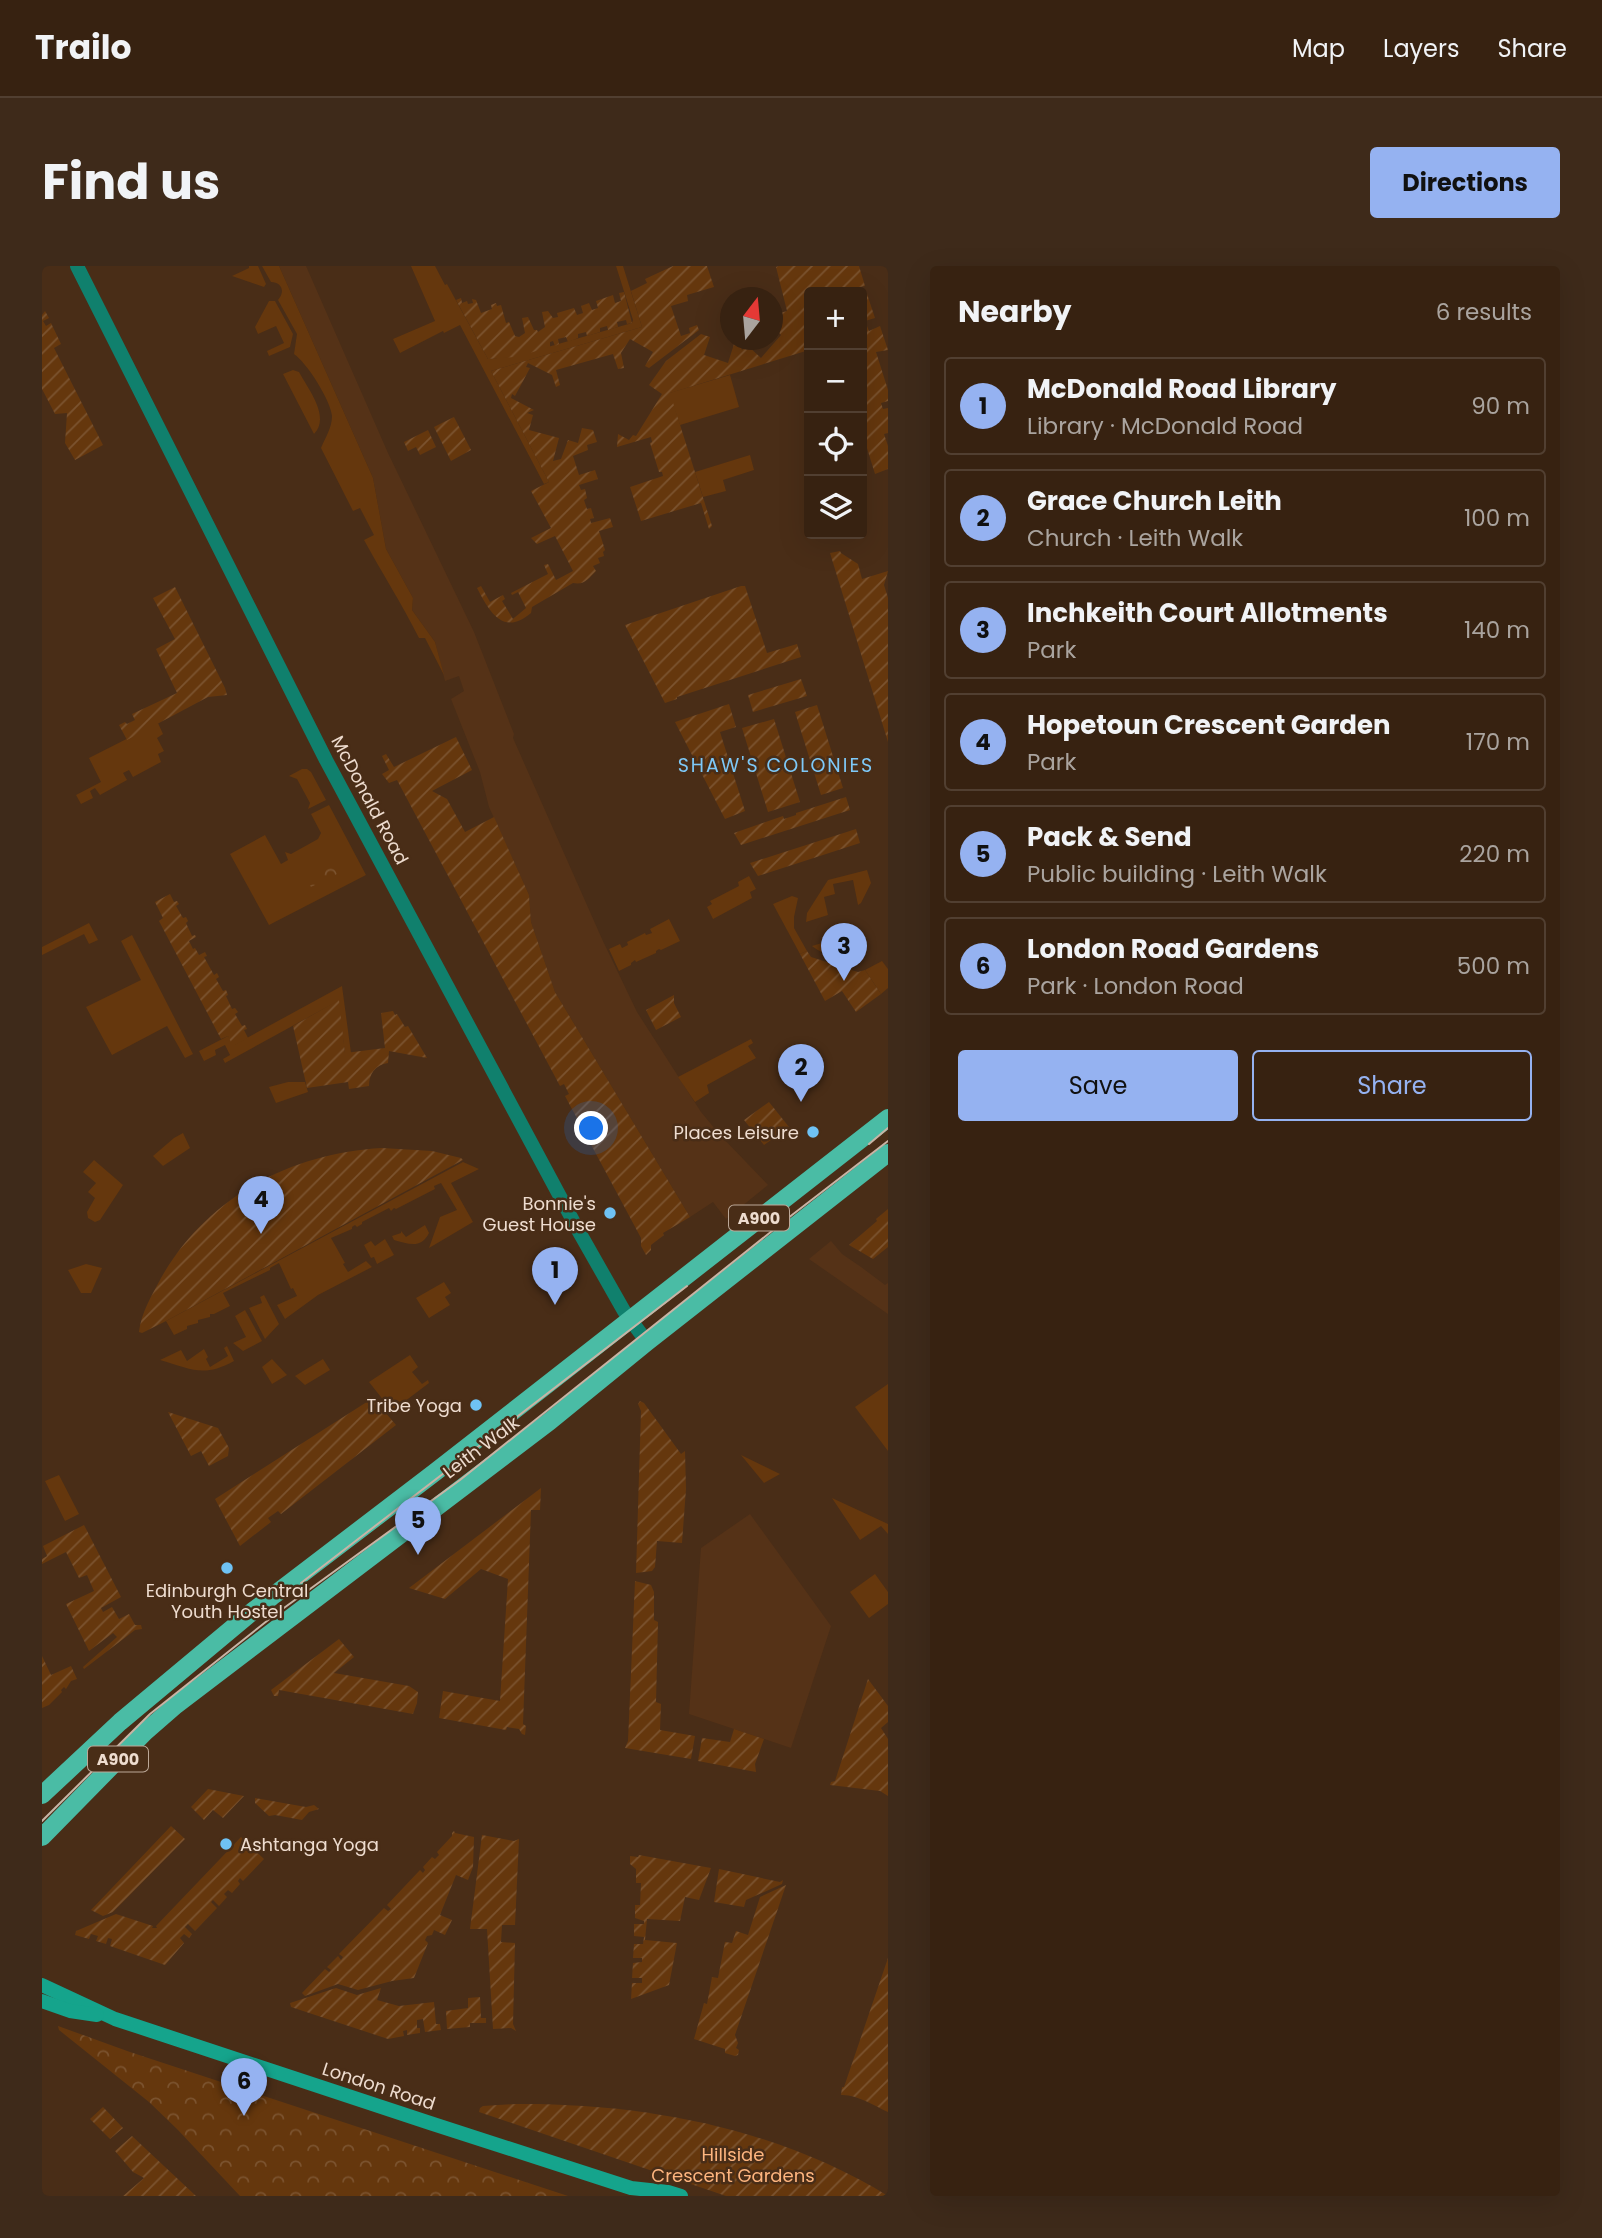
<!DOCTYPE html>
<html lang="en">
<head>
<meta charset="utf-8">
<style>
  :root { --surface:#372211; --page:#3e2a1a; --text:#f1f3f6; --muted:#aaa49f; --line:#513f31; --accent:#95b2f1 }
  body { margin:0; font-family:Poppins,sans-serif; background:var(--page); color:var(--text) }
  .controls { position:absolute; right:21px; top:21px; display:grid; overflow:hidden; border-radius:7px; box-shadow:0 7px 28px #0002 }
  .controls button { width:63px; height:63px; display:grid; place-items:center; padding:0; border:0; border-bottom:2px solid var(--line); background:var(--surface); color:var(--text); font:35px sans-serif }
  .compass { position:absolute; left:678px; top:21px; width:63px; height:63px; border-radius:50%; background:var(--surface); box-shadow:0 7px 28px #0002; rotate:16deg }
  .you { position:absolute; left:550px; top:863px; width:24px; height:24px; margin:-18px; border:5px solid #fff; border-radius:50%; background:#1a73e8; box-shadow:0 0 0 10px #1a73e833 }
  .badge { display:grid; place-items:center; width:46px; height:46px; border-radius:50%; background:var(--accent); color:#111; font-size:23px; font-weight:700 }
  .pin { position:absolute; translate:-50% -58px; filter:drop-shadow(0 2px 4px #0008) }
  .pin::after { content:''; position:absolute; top:37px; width:24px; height:21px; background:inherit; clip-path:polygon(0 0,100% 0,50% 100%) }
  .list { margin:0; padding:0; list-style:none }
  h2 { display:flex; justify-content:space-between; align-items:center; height:91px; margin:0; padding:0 28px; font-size:30px }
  h2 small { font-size:23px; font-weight:400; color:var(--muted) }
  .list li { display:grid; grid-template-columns:46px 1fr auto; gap:21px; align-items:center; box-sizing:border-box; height:98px; margin:0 14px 14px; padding:0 14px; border:2px solid var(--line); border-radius:7px }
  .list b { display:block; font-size:26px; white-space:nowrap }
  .list p { margin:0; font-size:23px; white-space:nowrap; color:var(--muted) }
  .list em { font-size:23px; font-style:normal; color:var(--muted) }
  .actions { display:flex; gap:14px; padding:21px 28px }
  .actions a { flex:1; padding:16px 0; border:2px solid var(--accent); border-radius:7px; text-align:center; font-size:24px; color:var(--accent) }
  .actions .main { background:var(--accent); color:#111 }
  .icon { flex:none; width:38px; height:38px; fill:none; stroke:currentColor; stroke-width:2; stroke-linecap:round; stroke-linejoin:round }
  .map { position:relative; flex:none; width:846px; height:1930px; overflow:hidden; border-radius:7px }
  header { display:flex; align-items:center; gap:42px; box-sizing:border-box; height:98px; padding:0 35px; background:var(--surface); border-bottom:2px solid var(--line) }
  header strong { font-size:33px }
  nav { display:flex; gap:38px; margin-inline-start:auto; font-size:24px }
  .intro { display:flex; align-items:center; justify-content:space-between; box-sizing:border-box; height:168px; padding:0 42px }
  h1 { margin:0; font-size:49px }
  .button { padding:18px 32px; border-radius:7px; background:var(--accent); color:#111; font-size:24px; font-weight:700 }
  main { display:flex; gap:42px; padding:0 42px }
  aside { flex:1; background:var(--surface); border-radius:7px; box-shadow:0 7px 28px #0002 }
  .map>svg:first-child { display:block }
</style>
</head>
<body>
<header>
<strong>Trailo</strong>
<nav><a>Map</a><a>Layers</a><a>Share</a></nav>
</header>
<div class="intro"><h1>Find us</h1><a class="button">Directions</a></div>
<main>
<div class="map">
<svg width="846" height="1930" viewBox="0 0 846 1930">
  <defs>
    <pattern id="park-crowns" width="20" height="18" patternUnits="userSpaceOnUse" patternTransform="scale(1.75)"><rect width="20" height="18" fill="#65370d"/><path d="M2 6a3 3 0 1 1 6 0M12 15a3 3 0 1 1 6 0" fill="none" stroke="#7b532f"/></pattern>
    <pattern id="garden-furrows" width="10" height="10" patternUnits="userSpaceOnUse" patternTransform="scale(1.75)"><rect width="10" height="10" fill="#65370d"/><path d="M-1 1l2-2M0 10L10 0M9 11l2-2" fill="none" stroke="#7b532f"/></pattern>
  </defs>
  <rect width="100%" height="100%" fill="#492d17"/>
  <g fill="#553217">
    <path d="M237 0H264L346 187 432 366 472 468 471 472 560 673 595 746 659 846 678 869 726 919 684 953 671 936 648 951 513 726 489 656 487 629 447 541 438 506 409 433 422 425 417 410 403 415 393 376 370 344 371 332 344 283 331 212Z"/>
    <path d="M789 975 800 988 819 1001 843 1019 846 1017V1048L767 993Z"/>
    <path d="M708 1248 789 1360 749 1482 647 1448 659 1282Z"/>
  </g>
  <g fill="#65370d">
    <path d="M207 0H216L224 18 222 21 190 10 207 2Z"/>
    <path d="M220 0H237L331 212 344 283 371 332 370 344 393 376 402 409 383 372H377C360 338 340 307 322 274L332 269 318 242 311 245 279 182C283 172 290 162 290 150 289 135 265 97 252 88L255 68 236 34C244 25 239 16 229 16Z"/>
    <path d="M369 0H393L403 19 405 18 446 93 474 90 590 57 591 54 574 0H581L600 61 449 105 507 216 502 218 418 59 402 67 401 65 358 87 351 73 393 55Z"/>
    <path d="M227 35H233L251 68 248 81 227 90 225 85 242 77 234 60 216 68 213 61Z"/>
    <path d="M251 104 257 106C266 123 289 151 272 168L241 108Z"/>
    <path d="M688 109 697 141 638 159 627 127Z"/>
    <path d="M708 189 712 204 681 214 684 225 661 231 653 206Z"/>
    <path d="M116 457 121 468 115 472 122 485 116 488 119 496 91 511 87 504 81 507 85 514 58 529 53 522 48 525 51 532 39 538 34 529 59 516 47 492Z"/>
    <path d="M260 503H265L269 506 284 534 266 543 268 537 255 513 247 510Z"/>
    <path d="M287 539 324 609 227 659 188 588 223 569 239 598 246 594 243 586 249 588 276 573 279 567 269 548Z"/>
    <path d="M825 604 829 617 819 637 816 639 811 614 791 618 793 628 782 631 786 649 764 656 765 647 786 614Z"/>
    <path d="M707 610 714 623 708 626 710 632 671 653 665 641 670 638 668 635 697 620 696 616Z"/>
    <path d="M750 630 756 632 752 651V662L765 685 758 688 731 638Z"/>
    <path d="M627 653 638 675 619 684 617 683 614 685V687L594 696 593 694 589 697V699L577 705 567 683 578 678 580 682 586 679 585 676 603 667 604 669 610 667 608 663Z"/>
    <path d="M47 657 56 674 47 678 42 668 0 689V681Z"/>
    <path d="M90 669 151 788 143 792 125 760 70 789 44 741 99 714 79 675Z"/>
    <path d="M793 673 802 691 812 687 816 696C801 697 782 689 770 680Z"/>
    <path d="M840 695 846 703V722L839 728 823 704Z"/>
    <path d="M300 720 309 787H303L296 735 183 797 181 793 188 789 183 779 173 784 174 789 162 795 157 785 186 770 192 779Z"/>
    <path d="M709 773 711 777 706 780 714 792 665 819 667 827 653 836 636 811Z"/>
    <path d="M246 816H263L266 826 234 837 227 821Z"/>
    <path d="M141 867 148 882 121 900 111 890 132 872Z"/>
    <path d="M52 894 81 919 58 954 53 956 46 952 45 946 53 932 46 926 54 917 41 906Z"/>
    <path d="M421 896 437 903 409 917 431 956 387 982 398 951 415 944 399 917 392 920 393 923 354 943 352 942 349 945 347 942 320 956V958L315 961 313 959 310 961V963L289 972 303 997 301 998 306 1006 324 995 330 1001 276 1029 243 1053 235 1039 255 1030 251 1022 249 1023 237 997 228 1002V1004L181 1027 188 1040 172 1048H168V1051L156 1054V1057L145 1060V1063L132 1069 124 1055Z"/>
    <path d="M383 959 387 967C379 983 367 978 352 974L350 970 359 967V965L364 971Z"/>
    <path d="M343 973 352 989 335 998 332 991 329 992 322 979 329 975 333 980Z"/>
    <path d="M44 998 60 1002 49 1027H39L26 1004Z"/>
    <path d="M402 1016 409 1027 403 1031 408 1039 387 1052 374 1032Z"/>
    <path d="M222 1029 237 1058 223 1073 207 1042 220 1037 218 1031Z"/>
    <path d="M203 1044 220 1075 201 1085 191 1077 204 1071 193 1050Z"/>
    <path d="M185 1080 192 1095C161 1112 150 1103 118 1094L139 1084 145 1095 162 1083 166 1091 164 1093 168 1101 186 1090 182 1082Z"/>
    <path d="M368 1089 376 1101 370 1106 380 1118 386 1114 387 1117 350 1145 327 1116Z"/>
    <path d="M230 1093 245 1109 230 1118 220 1101Z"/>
    <path d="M281 1093 288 1104 263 1119 253 1110Z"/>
    <path d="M846 1118V1185L813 1141Z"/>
    <path d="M699 1189 738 1208 722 1217Z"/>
    <path d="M17 1209 37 1248 23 1255 3 1215Z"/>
    <path d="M790 1232 846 1258V1268L839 1260 818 1274Z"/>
    <path d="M833 1308 846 1326V1338L827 1352 808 1326Z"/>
  </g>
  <g fill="url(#park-crowns)">
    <path d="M287 592 295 608 269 621 261 605Z"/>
    <path d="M16 1760 88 1786 526 1930H198L136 1864 107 1836 17 1764Z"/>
  </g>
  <g fill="url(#garden-furrows)">
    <path d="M631 0H665L672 21 645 29 646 35 629 40 639 70 648 67 647 62 655 59 657 64 607 102 603 100 611 86 588 73 579 87 582 102 576 103 571 88 514 104 518 119 514 121 510 109 486 97 484 101 488 102 473 130 470 128 469 132 492 144 485 147 491 149 487 164 517 172 511 195 519 193 526 174 536 177 540 162 551 164 555 176 545 179 546 184 531 190 537 209 553 204 556 213 537 219 539 224 543 223 545 232 542 234 545 243 549 242 552 252 548 253 549 257 568 252 571 261 557 265 563 284 561 286 562 290 556 292 558 297 551 300 554 305C546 313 543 319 531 317L490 341 489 347C461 371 447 345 435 322L439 320 448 336 461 329 463 333 460 335 471 353 484 342 476 326 470 329 469 327 506 308 502 299 506 298 514 314 531 305 513 270 495 278 489 272 509 262 489 225 507 216 449 105 600 61 589 25 605 17 603 13Z"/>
    <path d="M737 0H817L823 20 807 23 808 26H767V84L628 127 670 260 667 263 659 237 599 255 588 221 621 210 620 206H617L608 177 610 176 609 171 575 181 576 168 587 174 591 169 594 170 620 128 607 119 624 95 659 68 668 71 662 89 686 97 692 78 699 81 700 84 705 79 719 92 739 69 731 60V49L745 45 734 1Z"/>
    <path d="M582 26 590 57 585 58 584 54 575 56 576 61 566 64 565 60 558 62V66L545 70 544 66 536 68V72L526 76 524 71 516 73 517 78 513 80 511 75 508 76V81L474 91 446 93 414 34 419 32 420 37 425 35 426 38 431 37 430 33 434 34 439 47 450 43 449 39 454 37 455 40 459 39 464 57 467 56 473 70 477 71 483 67 480 52 486 51 492 64H495L496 66 503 61 500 46 506 45 511 52 516 51 515 47 532 42 535 49 541 47 539 40 547 37 550 44 556 42 554 35 571 29 573 37 579 35 577 27Z"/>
    <path d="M825 28 833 52 823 55 827 65 838 60 846 84 834 86 846 124V135L839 137 841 143 846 142V167L842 168 846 180V203L833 208 820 166V30Z"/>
    <path d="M3 45 7 52 1 55 4 60 9 57 19 78 12 82 61 179 33 194 23 177 25 147 13 148 0 123V49Z"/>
    <path d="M412 151 429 184 409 195 392 161Z"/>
    <path d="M386 164 394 181 378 189 374 181 366 185 362 176Z"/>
    <path d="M798 285 799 287 816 298 820 313 846 305 842 319 846 332V476L788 287Z"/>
    <path d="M699 320H703L725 387 755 378 759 391 635 431V433L623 437 583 359Z"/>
    <path d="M133 321 183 422 185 429 166 431 85 474 77 459 83 456 85 458 93 454 90 448 135 427 114 383 133 373 111 332Z"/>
    <path d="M759 413 765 430 711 446 706 429Z"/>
    <path d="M687 438 694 461 678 466 703 545 683 553 633 456Z"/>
    <path d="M775 439 801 522 779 529 753 446Z"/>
    <path d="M732 453 758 536 726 546 700 462Z"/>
    <path d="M414 471 430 504 390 525 405 533 423 566 452 551 487 629 489 656 513 726 648 951 621 967 622 969 609 979V984L604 989 599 980V972L523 830 527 828 522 818 518 820 355 514 347 517 340 508 347 504 340 490 344 488 352 501Z"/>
    <path d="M804 531 808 544 699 579 692 567 741 550 742 553 754 549V547Z"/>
    <path d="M814 563 818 577 716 610 708 597Z"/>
    <path d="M128 628 132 636 135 635 137 638 134 640 141 652 144 651 146 655 144 657 150 670 153 669 154 671 147 675 151 683 153 682 157 689 163 686 165 690 162 691 172 709 175 707 177 711 174 713 181 725 184 724 186 729 184 730 190 743 193 742 196 746 193 748 200 760 203 759 205 763 202 764 206 772 191 780 186 770 179 773 117 655 121 652 113 636Z"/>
    <path d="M765 685 769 691 816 706 823 704 839 728 814 746 800 725 783 735 758 688Z"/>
    <path d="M632 729V737L639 751 614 764 604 744Z"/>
    <path d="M297 734 303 787 343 782 339 747 351 745 353 749 355 748 363 761 366 760 385 792 347 785 346 797C333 799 327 808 327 820L307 823 306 816 265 822 251 760Z"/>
    <path d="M727 836 747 861 722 879 702 854Z"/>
    <path d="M340 882 390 885 419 892 421 894 124 1055 100 1067 97 1066C99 1047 110 1029 119 1012 165 931 249 887 340 882Z"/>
    <path d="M846 943V981L831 993 807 979 835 955 834 953Z"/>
    <path d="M331 1132 354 1159 239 1248 236 1245 226 1252 229 1256 198 1280 173 1233Z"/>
    <path d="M598 1135 602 1137 639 1188 643 1185 644 1223 640 1277 615 1275 613 1301 610 1305 594 1307 599 1145 596 1138Z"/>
    <path d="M126 1146 176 1162 187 1182 186 1190 167 1200 159 1185 149 1190Z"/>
    <path d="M499 1222 498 1244H489L481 1458 484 1460 483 1469 480 1468 477 1463 465 1461 464 1464 397 1452 401 1425 458 1435 466 1313 439 1303 403 1333 367 1322Z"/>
    <path d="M42 1259 79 1331 59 1342 61 1346 70 1341 77 1353 87 1348 93 1359H99L100 1363 93 1364 42 1403 41 1401 75 1371 71 1367 47 1385 24 1338 52 1325 45 1309 37 1312 24 1286 0 1298V1293L5 1290 1 1280Z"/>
    <path d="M593 1315 609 1319 612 1326V1354L616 1356 614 1436 619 1438 618 1464 653 1470 649 1493 583 1482 586 1475Z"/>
    <path d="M297 1373 312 1391 292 1407 367 1420 376 1426 375 1437 371 1448 237 1424 236 1430H232L229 1424Z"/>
    <path d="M0 1390 9 1409 29 1400 35 1413 29 1415 24 1423 22 1421 19 1424 20 1426 7 1439 0 1442Z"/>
    <path d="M826 1413 846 1440V1456L839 1462 846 1473V1530L838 1525 788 1519 789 1516 793 1515Z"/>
    <path d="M692 1463 722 1473 713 1498 714 1506 656 1495 660 1472 688 1476Z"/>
    <path d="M166 1523 202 1530 181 1552 171 1544 162 1554 149 1541Z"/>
    <path d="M213 1532 264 1541 272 1539 277 1543 267 1546 260 1554 233 1549 227 1550 213 1537Z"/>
    <path d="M129 1560 143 1573 136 1580 71 1646 61 1650 49 1644Z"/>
    <path d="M412 1565 413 1567 432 1571 431 1601 426 1614 414 1609 398 1649 410 1654 403 1669 392 1664 390 1669 385 1670 383 1674 386 1677 372 1712 350 1715 316 1724 296 1718 263 1730 260 1727 283 1703 287 1706 289 1704 285 1701 296 1690 299 1694 301 1691 297 1688 342 1642 346 1645 349 1643 345 1639 378 1604 381 1607 383 1604 381 1601 390 1591 393 1593 397 1589 395 1586 410 1570V1567Z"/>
    <path d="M440 1569 472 1575 477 1573 473 1659H460L459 1676 473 1677 471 1758 474 1765 469 1762 451 1763 445 1663H428Z"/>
    <path d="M199 1571 222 1593 201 1615 198 1612 196 1615 198 1618 190 1627 186 1624 182 1628 185 1631 177 1640 171 1634 169 1636 175 1642 153 1665 146 1658 143 1661 150 1668 147 1672 142 1668 138 1672 142 1677 123 1699 68 1680 70 1673 66 1672 64 1678 54 1675 56 1670 49 1668 47 1673 33 1669 34 1665 74 1648 111 1660 110 1662H115L114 1660Z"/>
    <path d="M597 1589 669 1602 657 1634 643 1631 638 1655 605 1653 603 1674 635 1677 627 1719 589 1733 590 1717H600V1712H590L591 1697 600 1696V1692H591L592 1678H601L602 1671 592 1670V1658H602V1655L593 1652V1639H598L599 1617H594V1603L588 1598V1590L596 1591Z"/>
    <path d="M677 1603 738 1616 741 1614 740 1618 704 1634 702 1641 672 1636Z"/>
    <path d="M744 1619 693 1769 696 1777 694 1782 697 1784 696 1789 693 1790 683 1787V1783L652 1773 662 1737 665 1738 670 1711 676 1712 683 1676 690 1677 694 1665 706 1669 718 1631Z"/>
    <path d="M846 1692V1846C831 1839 814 1828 799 1829L800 1821H802Z"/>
    <path d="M294 1722 315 1729 339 1722 335 1734 357 1740 392 1736 394 1758H398L399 1764 383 1766 381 1753 375 1754V1762H378V1767L365 1769V1764L361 1765 362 1770 346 1773 249 1741 248 1737Z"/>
    <path d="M438 1731 439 1752H444V1757H428V1761L405 1763 404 1745 426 1742V1732Z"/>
    <path d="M474 1838C601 1837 736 1862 846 1930H684L437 1846 438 1842 441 1840Z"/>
    <path d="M61 1841 81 1862 68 1873 48 1853Z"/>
    <path d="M90 1870 154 1930H81L102 1912 91 1906 73 1885Z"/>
  </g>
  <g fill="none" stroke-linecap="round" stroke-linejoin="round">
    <path stroke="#10806d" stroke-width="14" d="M35 0 284 494 536 964 582 1045 605 1076"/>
    <g stroke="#15a48c" stroke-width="14">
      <path d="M0 1719 73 1753 388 1857 589 1922 626 1926 639 1930"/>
      <path d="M0 1735 28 1745 55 1749"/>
    </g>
    <g stroke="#4abca5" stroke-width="18">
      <path d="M0 1529 78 1456 211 1345 392 1207 846 852"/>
      <path d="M0 1571 103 1466 134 1439 508 1155 605 1076 846 887"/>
    </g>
    <g stroke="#c8b4a5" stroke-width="2">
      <path d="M827 878 846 862"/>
      <path d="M259 1317 645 1020"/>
      <path d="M0 1555 108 1448 235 1347 418 1214 750 949 846 875"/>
    </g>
  </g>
  <g fill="#6fc2f4" stroke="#492d17" stroke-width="2.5">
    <circle cx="771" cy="866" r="7"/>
    <circle cx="568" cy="947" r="7"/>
    <circle cx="434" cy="1139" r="7"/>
    <circle cx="185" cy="1302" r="7"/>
    <circle cx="184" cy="1578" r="7"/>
  </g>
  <g text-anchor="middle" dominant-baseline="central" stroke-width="5" stroke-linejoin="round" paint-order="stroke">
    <g fill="#492d17" stroke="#bca898" stroke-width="2">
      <rect x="687" y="939.5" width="60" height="25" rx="5"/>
      <rect x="46" y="1480.5" width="60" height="25" rx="5"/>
    </g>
    <g font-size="16" font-weight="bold" fill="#eedccf">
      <text x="717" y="952">A900</text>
      <text x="76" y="1493">A900</text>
    </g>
    <g font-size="18" fill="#eedccf" stroke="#492d17">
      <text transform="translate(328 534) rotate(62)">McDonald Road</text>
      <text transform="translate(439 1181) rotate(-37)">Leith Walk</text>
      <text transform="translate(337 1820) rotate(18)">London Road</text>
    </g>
    <g font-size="18" fill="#eedccf" stroke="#492d17" text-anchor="end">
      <text x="757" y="866">Places Leisure</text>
      <text x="554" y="937">Bonnie's<tspan x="554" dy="21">Guest House</tspan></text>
      <text x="420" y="1139">Tribe Yoga</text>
      <text x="185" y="1324" text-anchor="middle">Edinburgh Central<tspan x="185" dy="21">Youth Hostel</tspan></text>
      <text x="198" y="1578" text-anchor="start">Ashtanga Yoga</text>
    </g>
    <g font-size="18" fill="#feb57f" stroke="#492d17">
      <text x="691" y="1888">Hillside<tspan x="691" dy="21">Crescent Gardens</tspan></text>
    </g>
    <g font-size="19" letter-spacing="2" fill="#7ec9f8" stroke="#492d17">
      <text x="734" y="499">SHAW'S COLONIES</text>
    </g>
  </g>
</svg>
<div class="controls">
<button>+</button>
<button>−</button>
<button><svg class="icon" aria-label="locate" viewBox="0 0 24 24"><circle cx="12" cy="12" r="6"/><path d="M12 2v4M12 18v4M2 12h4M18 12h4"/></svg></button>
<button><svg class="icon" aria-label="layers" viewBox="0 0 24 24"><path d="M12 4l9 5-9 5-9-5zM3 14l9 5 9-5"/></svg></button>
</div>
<svg class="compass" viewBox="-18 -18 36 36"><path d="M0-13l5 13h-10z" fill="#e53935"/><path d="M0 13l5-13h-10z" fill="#aaa49f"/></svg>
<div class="you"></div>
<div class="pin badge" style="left:513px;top:1039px">1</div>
<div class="pin badge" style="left:759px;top:836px">2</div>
<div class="pin badge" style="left:802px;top:715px">3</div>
<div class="pin badge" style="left:219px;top:968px">4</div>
<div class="pin badge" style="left:376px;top:1289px">5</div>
<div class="pin badge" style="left:202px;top:1850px">6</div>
</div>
<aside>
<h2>Nearby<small>6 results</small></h2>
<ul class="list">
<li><span class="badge">1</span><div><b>McDonald Road Library</b><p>Library · McDonald Road</p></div><em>90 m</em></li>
<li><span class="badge">2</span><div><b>Grace Church Leith</b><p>Church · Leith Walk</p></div><em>100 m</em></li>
<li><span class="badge">3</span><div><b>Inchkeith Court Allotments</b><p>Park</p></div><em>140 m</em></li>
<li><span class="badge">4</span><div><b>Hopetoun Crescent Garden</b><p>Park</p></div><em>170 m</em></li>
<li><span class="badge">5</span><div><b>Pack &amp; Send</b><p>Public building · Leith Walk</p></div><em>220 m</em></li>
<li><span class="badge">6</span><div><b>London Road Gardens</b><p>Park · London Road</p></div><em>500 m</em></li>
</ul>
<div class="actions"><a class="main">Save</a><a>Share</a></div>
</aside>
</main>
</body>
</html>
